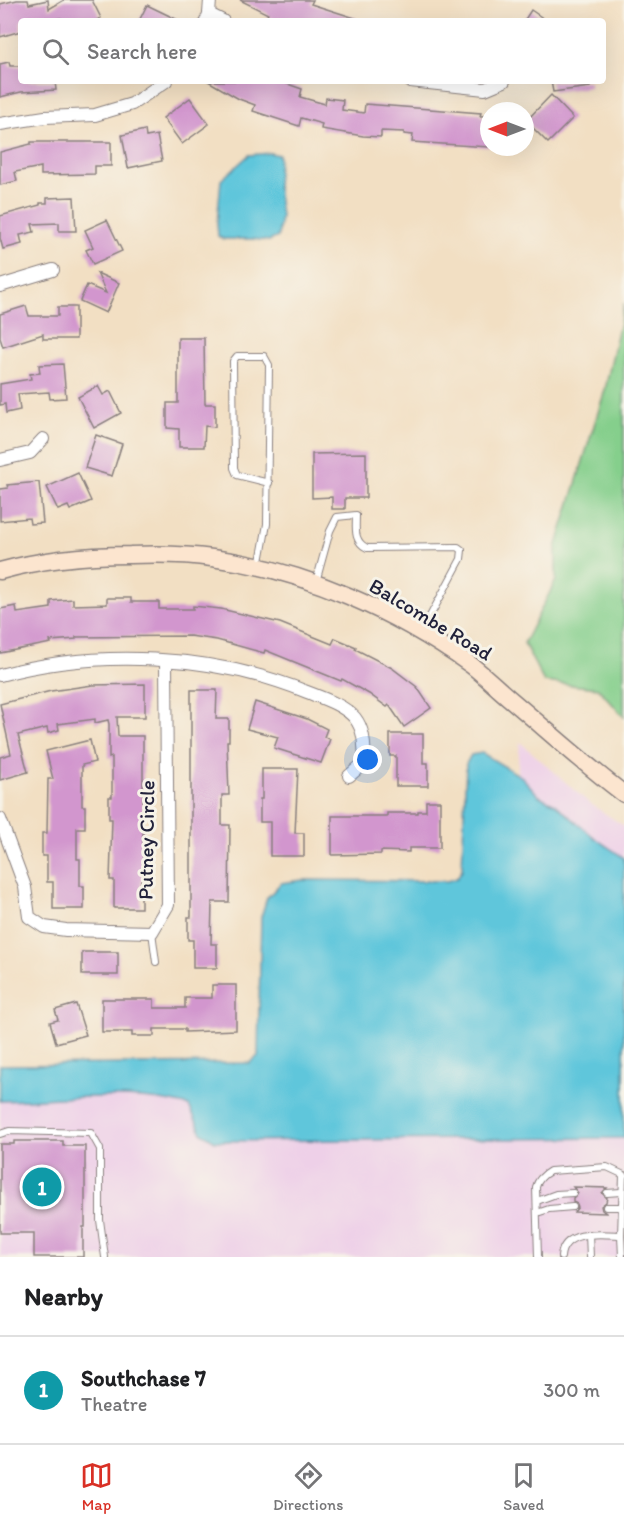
<!DOCTYPE html>
<html lang="en">
<head>
<meta charset="utf-8">
<style>
  :root { --surface:#fff; --page:#f6f6f6; --text:#202124; --muted:#757577; --line:#e0e0e0; --accent:#d93025 }
  body { margin:0; font-family:Itim,sans-serif; background:var(--page); color:var(--text) }
  .compass { position:absolute; left:480px; top:102px; width:54px; height:54px; border-radius:50%; background:var(--surface); box-shadow:0 6px 24px #0002; rotate:270deg }
  .you { position:absolute; left:368px; top:760px; width:21px; height:21px; margin:-15px; border:4px solid #fff; border-radius:50%; background:#1a73e8; box-shadow:0 0 0 9px #1a73e833 }
  .badge { display:grid; place-items:center; width:39px; height:39px; border-radius:50%; background:var(--accent); color:#fff; font-size:20px; font-weight:700 }
  .pin { position:absolute; translate:-50% -50%; border:3px solid #fff; box-shadow:0 2px 6px #0006 }
  .list { margin:0; padding:0; list-style:none }
  h2 { display:flex; justify-content:space-between; align-items:center; height:78px; margin:0; padding:0 24px; font-size:26px }
  h2 small { font-size:20px; font-weight:400; color:var(--muted) }
  .list li { display:grid; grid-template-columns:39px 1fr auto; gap:18px; align-items:center; box-sizing:border-box; height:108px; padding:0 24px; border-top:2px solid var(--line) }
  .list b { display:block; font-size:22px; white-space:nowrap }
  .list p { margin:0; font-size:20px; white-space:nowrap; color:var(--muted) }
  .list em { font-size:20px; font-style:normal; color:var(--muted) }
  .icon { flex:none; width:33px; height:33px; fill:none; stroke:currentColor; stroke-width:2; stroke-linecap:round; stroke-linejoin:round }
  .map { position:relative; flex:none; width:624px; height:1257px; overflow:hidden }
  .search { position:absolute; background:var(--surface); box-shadow:0 6px 24px #0002; left:18px; right:18px; top:18px; height:66px; display:flex; align-items:center; gap:15px; box-sizing:border-box; padding:0 21px; border-radius:6px; color:var(--muted); font-size:22px }
  .sheet { height:186px; background:var(--surface) }
  nav { display:flex; justify-content:space-around; align-items:center; box-sizing:border-box; height:84px; border-top:2px solid var(--line); background:var(--surface); font-size:16px; color:var(--muted) }
  nav a { display:grid; justify-items:center; gap:3px }
  nav .on { color:var(--accent) }
  .map>svg:first-child { display:block }
</style>
</head>
<body>
<div class="map">
<svg width="624" height="1257" viewBox="0 0 624 1257">
  <rect width="100%" height="100%" fill="#f7f3e8"/>
  <filter id="ink" filterUnits="userSpaceOnUse"><feTurbulence type="fractalNoise" baseFrequency=".0167" numOctaves="2"/><feDisplacementMap in="SourceGraphic" scale="12" xChannelSelector="R" yChannelSelector="G"/><feConvolveMatrix kernelMatrix="1 2 1 2 8 2 1 2 1" color-interpolation-filters="sRGB"/></filter>
  <filter id="wash" filterUnits="userSpaceOnUse"><feTurbulence type="fractalNoise" baseFrequency=".008" numOctaves="4" result="noise"/><feDisplacementMap in="SourceGraphic" scale="24" xChannelSelector="R" yChannelSelector="G"/><feGaussianBlur stdDeviation="1.35" result="paint"/><feColorMatrix in="noise" values="0 0 0 0 0 0 0 0 0 0 0 0 0 0 0 0 0 1.4 0 .05"/><feComposite in="paint" operator="in"/></filter>
  <g filter="url(#wash)">
    <rect width="100%" height="100%" fill="#f2dfc3"/>
    <path fill="#eed0e8" d="M520 742 589 803 624 826V1257H0V1087L489 1085Z"/>
    <path fill="#85cf8c" stroke="#547864" stroke-width="1.5" d="M624 303V717L598 688 544 682 524 643 556 580V548L605 390Z"/>
    <g fill="#5ec6db" stroke="#40748b" stroke-width="1.5">
      <path d="M270 153 279 155 277 186 281 216 278 237 269 241 253 239H223L218 236 217 223 221 180 249 155Z"/>
      <path d="M482 753 522 777 539 796 555 804 595 838 624 858V1138L215 1141 202 1133 189 1106C132 1090 60 1099 0 1101V1065L250 1063 258 1056 261 917 267 898 281 883 303 880 447 881 457 878 462 870 466 764 471 755Z"/>
    </g>
    <g id="blocks">
      <g fill="#d296ce">
        <path d="M17 0H28L29 4 48 0 49 9 64 0H92L101 18 95 21H63L61 18 42 21H21V31L0 37V4Z"/>
        <path d="M240 0H313L311 4 358 19 357 21H277L267 16 268 14Z"/>
        <path d="M147 5 180 21H139Z"/>
        <path d="M531 10 547 21H524Z"/>
        <path d="M9 62 10 66H21V81H55L56 90 21 92 0 97V64Z"/>
        <path d="M208 81H279L302 89 300 97 325 104 326 98 343 100 342 110 364 113 365 104 481 113 480 116H489V147L412 142 413 135 404 134V132L381 131V137L363 136 321 129 322 124 301 118 299 126 253 111 255 105 239 99Z"/>
        <path d="M551 81H590V87L553 92Z"/>
        <path d="M551 95 573 118 548 143 526 121Z"/>
        <path d="M190 98 209 124 182 144 163 118Z"/>
        <path d="M145 130 146 137 157 135 162 161 128 168 122 135Z"/>
        <path d="M31 142H111V166H95V174L41 175V167L15 172 17 181 0 185V152L31 144Z"/>
        <path d="M74 197 76 231H59V223L32 224 34 232 20 235 22 244 3 249 0 238V216L40 205V203H47V198Z"/>
        <path d="M107 220 122 251 93 264 86 250 93 247 85 230Z"/>
        <path d="M97 273 119 283 106 313 80 301 87 285 106 293Z"/>
        <path d="M26 306 29 316H58V307H76V339H43V334L3 347 0 338V314Z"/>
        <path d="M178 338H204L205 404H215V427L205 426 204 447H179V429L167 428V403H178Z"/>
        <path d="M63 364 66 398 50 399 49 392 18 394 20 410 6 413 5 404 0 405V384L31 379 30 374 40 373 39 365Z"/>
        <path d="M98 386 103 395 110 391 121 413 94 428 78 397Z"/>
        <path d="M96 435 122 444 112 476 85 468Z"/>
        <path d="M366 453V498H345V509H332V497L312 498V454Z"/>
        <path d="M78 473 91 501 70 510 68 506 58 510 47 487Z"/>
        <path d="M39 482 43 523 30 524 29 518 0 521V489L8 488 7 485Z"/>
        <path d="M107 598H131V602H159V609H193V606L221 609 280 623 332 644 335 638 356 647 355 649 392 668 417 687 431 708 404 727 389 705 387 707 369 694 342 679 341 681 265 650 264 653 217 640 190 636 76 637V639L50 641 51 643 0 653V609L16 606 17 613 51 608V601L73 599V605L107 604Z"/>
        <path d="M145 684V717H117L118 736H143V880H141V908H114V880H110L112 819H109V797H112V757L109 758V724L108 720 95 723V719L58 724 59 730 48 733 47 728 18 735 28 772 0 780V757L11 754 0 704 51 691 93 685Z"/>
        <path d="M191 690H217L216 719H229V741H227L229 795H222V825H230L229 902H212L211 944H217V968H193V940H188V917H191Z"/>
        <path d="M255 702 307 719 327 729 324 737 330 739 321 763 274 748 278 737 247 729Z"/>
        <path d="M390 734H423V763H428V786H396V756H390Z"/>
        <path d="M90 740 95 762 82 765V806H85V828H77V859H80V886H84V909H53V882H47V856H42V833H47L48 779H53L46 751Z"/>
        <path d="M262 769H298L295 833H304V856H270V822H260V799H262Z"/>
        <path d="M426 801H440V848H409V852L381 851V854L332 855V816H387V813H418V811H426Z"/>
        <rect x="82" y="952" width="36" height="23"/>
        <path d="M212 985H236V1030L185 1032V1029H154V1036H132V1032H102V999H154V1008H185V998H212Z"/>
        <path d="M76 1004 86 1035 56 1043 50 1022 58 1020 55 1010Z"/>
        <path d="M14 1141H63V1146H85V1227H83V1257H34V1233H0V1144H14Z"/>
        <path d="M573 1187 607 1188 602 1193 607 1198 606 1202 601 1206 602 1210 606 1213 574 1212 578 1207 577 1204 573 1202V1198L578 1193Z"/>
      </g>
    </g>
  </g>
  <g filter="url(#ink)">
    <use href="#blocks" fill-opacity="0" stroke="#8a807f" stroke-width="1.5"/>
    <g fill="none" stroke-linecap="round" stroke-linejoin="round">
      <g stroke="#8a807f" stroke-width="8">
        <g id="lane">
          <path d="M259 567 267 524 269 365 264 356H237L233 361 234 468 237 475 269 483"/>
          <path d="M316 582 330 531 337 517 356 515C356 528 353 541 367 548L458 547 462 550 461 559 422 631"/>
          <path d="M152 932 156 962"/>
          <path d="M0 1134 9 1131 91 1133 100 1149V1220L105 1257"/>
          <path d="M607 1193 621 1192"/>
          <path d="M537 1201 556 1194 573 1193"/>
          <path d="M606 1207H621"/>
          <path d="M537 1213 549 1209 573 1207"/>
          <path d="M589 1234 590 1257"/>
          <path d="M621 1235 623 1175"/>
          <path d="M538 1257 536 1187C538 1179 543 1175 550 1171L607 1167 624 1175"/>
          <path d="M561 1257C563 1229 601 1234 621 1235L622 1257"/>
        </g>
      </g>
      <g stroke="#8a807f" stroke-width="14">
        <g id="street">
          <path d="M209 14 223 21"/>
          <path d="M206 21 209 14 210 0"/>
          <path d="M410 81 485 89 504 81"/>
          <path d="M0 124 45 117 95 115 132 104 166 81"/>
          <path d="M0 286 53 270"/>
          <path d="M0 460 30 453 43 439"/>
          <path d="M0 675C96 649 214 654 307 692 322 698 344 705 355 718 365 731 364 746 365 762L349 776"/>
          <path d="M0 819 25 887 29 917 44 927 66 930 152 932 168 905 166 661"/>
        </g>
      </g>
      <g stroke="#8a807f" stroke-width="19">
        <path id="secondary" d="M0 571C43 559 86 555 130 555 158 554 185 554 212 558 305 570 395 611 471 665 484 675 496 687 509 698 547 730 584 764 624 794"/>
      </g>
      <use href="#lane" stroke="#fff" stroke-width="6"/>
      <use href="#street" stroke="#fff" stroke-width="12"/>
      <use href="#secondary" stroke="#fce5cf" stroke-width="16"/>
    </g>
  </g>
  <g text-anchor="middle" dominant-baseline="central" stroke-width="6" stroke-linejoin="round" paint-order="stroke">
    <g font-size="21" fill="#22223b" stroke="#f7f3e8">
      <text transform="translate(431 619) rotate(31)">Balcombe Road</text>
      <text transform="translate(146 840) rotate(-89)">Putney Circle</text>
    </g>
  </g>
</svg>
<svg class="compass" viewBox="-18 -18 36 36"><path d="M0-13l5 13h-10z" fill="#e53935"/><path d="M0 13l5-13h-10z" fill="#757577"/></svg>
<div class="you"></div>
<div class="pin badge" style="left:42px;top:1187px;background:#0f9aa8">1</div>
<div class="search"><svg class="icon" aria-label="search" viewBox="0 0 24 24"><circle cx="10" cy="10" r="6"/><path d="M15 15l6 6"/></svg>Search here</div>
</div>
<section class="sheet">
<h2>Nearby<small></small></h2>
<ul class="list">
<li><span class="badge" style="background:#0f9aa8">1</span><div><b>Southchase 7</b><p>Theatre</p></div><em>300 m</em></li>
</ul>
</section>
<nav>
<a class="on"><svg class="icon" aria-label="map" viewBox="0 0 24 24"><path d="M3 6l6-2 6 2 6-2v14l-6 2-6-2-6 2zM9 4v14M15 6v14"/></svg>Map</a>
<a><svg class="icon" aria-label="directions" viewBox="0 0 24 24"><path d="M12 3l9 9-9 9-9-9zM9 14v-3h6M13 9l2 2-2 2"/></svg>Directions</a>
<a><svg class="icon" aria-label="saved" viewBox="0 0 24 24"><path d="M7 4h10v16l-5-4-5 4z"/></svg>Saved</a>
</nav>
</body>
</html>
